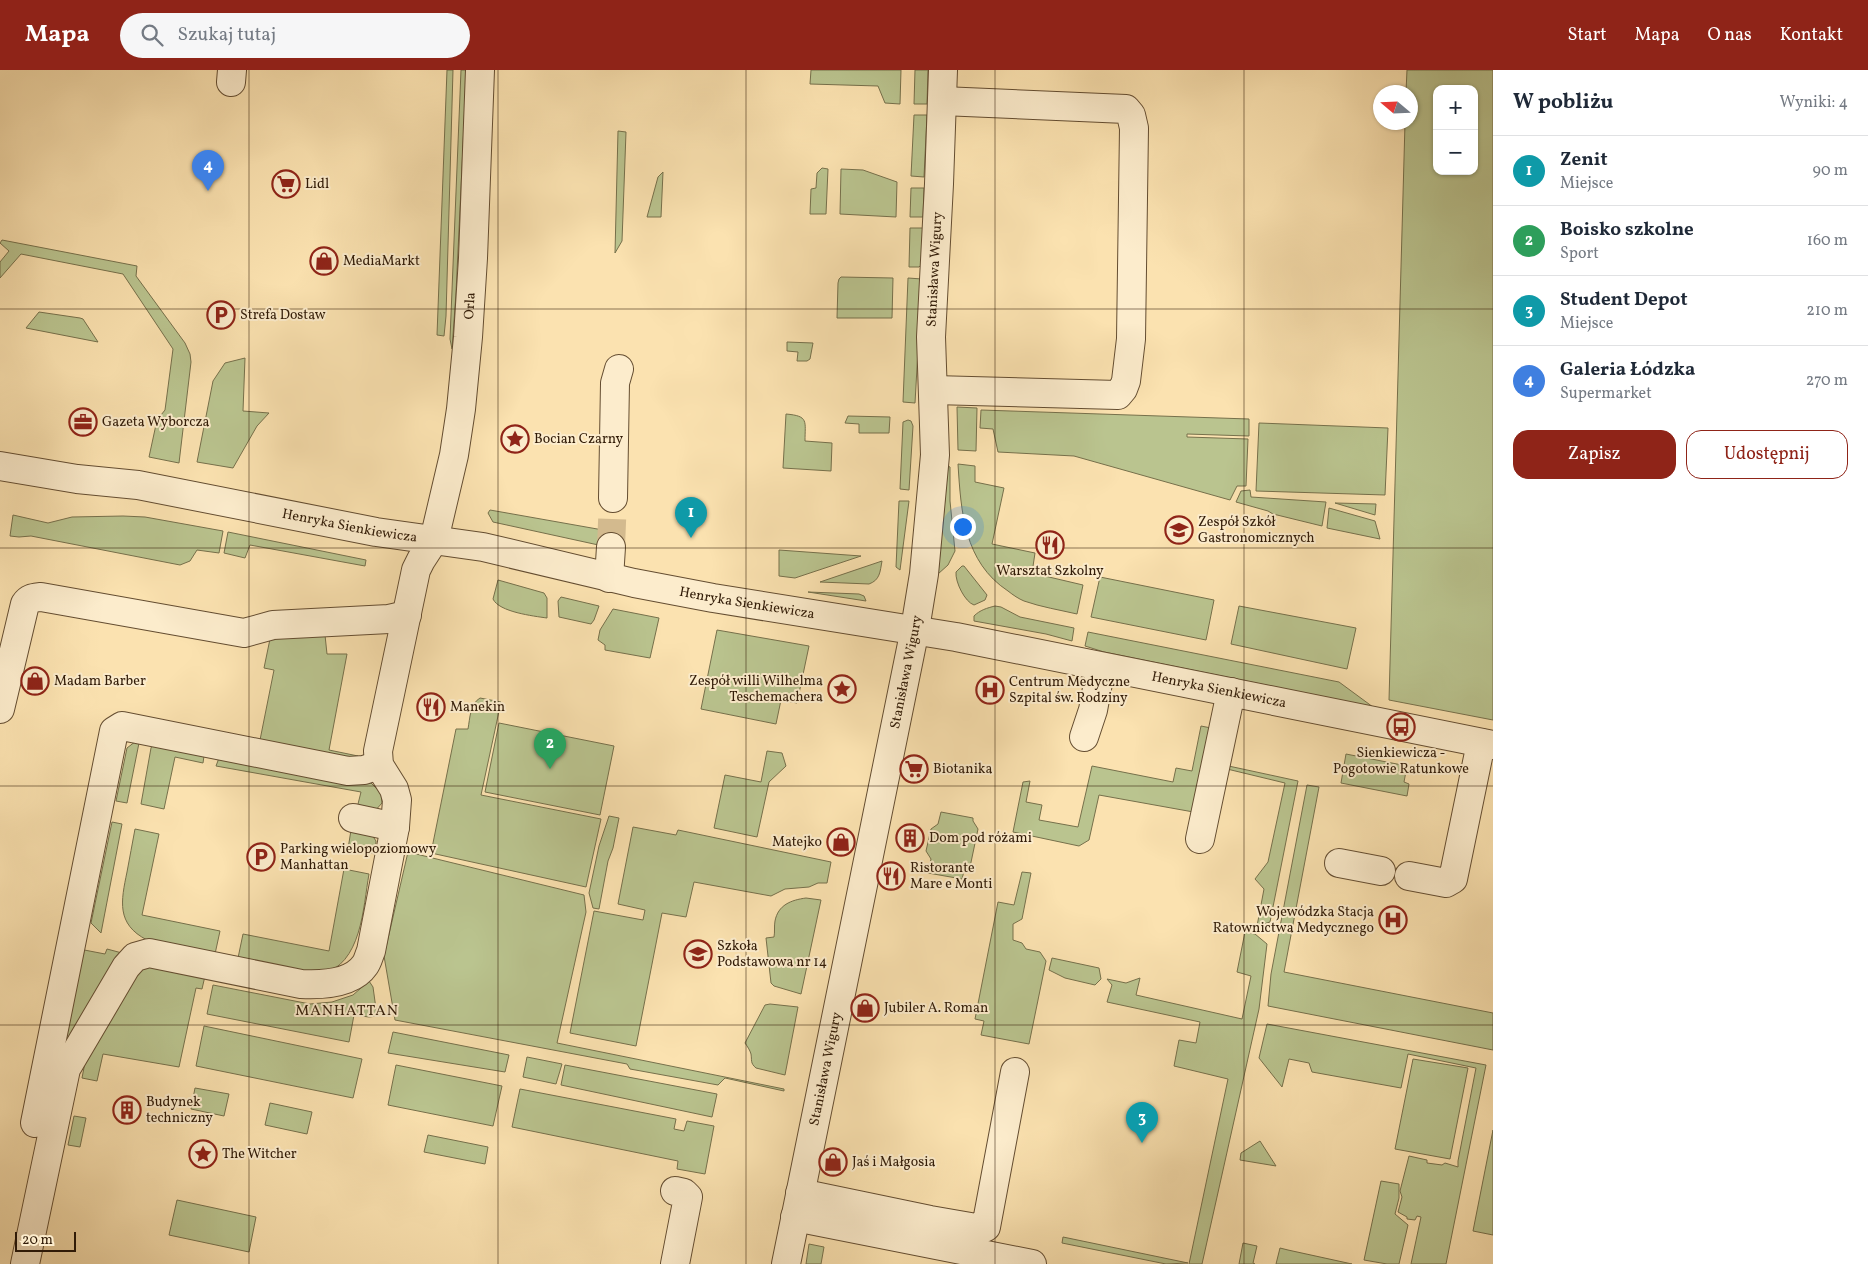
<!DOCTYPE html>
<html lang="pl">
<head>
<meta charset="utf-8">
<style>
  :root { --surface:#fff; --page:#f6f6f7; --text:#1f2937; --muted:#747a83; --line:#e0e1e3; --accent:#8f2418 }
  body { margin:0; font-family:Vollkorn,serif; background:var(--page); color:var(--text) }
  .controls { position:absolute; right:15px; top:15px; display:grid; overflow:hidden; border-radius:10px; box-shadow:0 1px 4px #0004 }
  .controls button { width:45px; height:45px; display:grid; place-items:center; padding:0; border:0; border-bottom:1px solid var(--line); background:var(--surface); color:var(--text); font:25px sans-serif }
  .compass { position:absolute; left:1373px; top:15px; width:45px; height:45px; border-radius:50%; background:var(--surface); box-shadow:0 1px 4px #0004; rotate:289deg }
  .scale { position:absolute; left:15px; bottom:12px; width:61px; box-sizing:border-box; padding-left:5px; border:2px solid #311b07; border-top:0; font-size:14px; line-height:18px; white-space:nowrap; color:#311b07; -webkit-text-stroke:4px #fceccc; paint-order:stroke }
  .you { position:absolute; left:962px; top:456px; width:18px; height:18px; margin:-12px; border:4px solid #fff; border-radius:50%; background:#1a73e8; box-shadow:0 0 0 8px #1a73e833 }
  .badge { display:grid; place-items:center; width:32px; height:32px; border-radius:50%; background:var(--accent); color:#fff; font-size:16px; font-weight:700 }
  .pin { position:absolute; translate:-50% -41px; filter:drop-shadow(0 1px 2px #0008) }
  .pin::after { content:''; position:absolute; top:26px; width:18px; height:15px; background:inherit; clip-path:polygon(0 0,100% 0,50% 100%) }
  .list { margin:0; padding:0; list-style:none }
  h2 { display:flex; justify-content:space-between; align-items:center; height:65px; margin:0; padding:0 20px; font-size:21px }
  h2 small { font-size:16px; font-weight:400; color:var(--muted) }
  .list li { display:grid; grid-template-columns:32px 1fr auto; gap:15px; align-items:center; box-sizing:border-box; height:70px; padding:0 20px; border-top:1px solid var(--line) }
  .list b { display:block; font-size:19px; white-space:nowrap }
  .list p { margin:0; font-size:16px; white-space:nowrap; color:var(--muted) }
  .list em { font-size:16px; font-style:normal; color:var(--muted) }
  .actions { display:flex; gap:10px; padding:15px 20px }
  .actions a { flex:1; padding:11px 0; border:1px solid var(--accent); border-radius:15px; text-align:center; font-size:18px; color:var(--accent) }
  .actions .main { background:var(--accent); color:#fff }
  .icon { flex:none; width:28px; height:28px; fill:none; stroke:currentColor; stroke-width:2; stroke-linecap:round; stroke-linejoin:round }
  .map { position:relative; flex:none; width:1493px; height:1194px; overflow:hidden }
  header { display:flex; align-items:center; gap:30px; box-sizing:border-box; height:70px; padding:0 25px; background:var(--accent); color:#fff }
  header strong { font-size:24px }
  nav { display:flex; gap:28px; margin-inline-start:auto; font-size:18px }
  .search { width:350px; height:45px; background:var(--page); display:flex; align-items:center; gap:12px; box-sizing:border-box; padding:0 18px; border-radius:28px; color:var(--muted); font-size:19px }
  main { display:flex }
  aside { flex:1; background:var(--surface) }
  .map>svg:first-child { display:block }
</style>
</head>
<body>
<header>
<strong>Mapa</strong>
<div class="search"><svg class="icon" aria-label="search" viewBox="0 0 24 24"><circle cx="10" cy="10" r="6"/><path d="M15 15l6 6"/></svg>Szukaj tutaj</div>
<nav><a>Start</a><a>Mapa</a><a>O nas</a><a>Kontakt</a></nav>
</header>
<main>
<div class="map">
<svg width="1493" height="1194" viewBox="0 0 1493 1194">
  <rect width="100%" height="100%" fill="#fbe2b0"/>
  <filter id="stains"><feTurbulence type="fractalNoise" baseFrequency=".004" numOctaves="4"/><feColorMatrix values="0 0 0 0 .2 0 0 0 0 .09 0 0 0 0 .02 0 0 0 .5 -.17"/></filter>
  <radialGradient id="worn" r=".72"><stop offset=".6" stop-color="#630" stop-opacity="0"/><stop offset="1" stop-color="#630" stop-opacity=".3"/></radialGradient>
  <g fill="#bac48f" stroke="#76704b" fill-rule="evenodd">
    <path d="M447 0H453L446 246 444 266 437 265Z"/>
    <path d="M461 0H466V13L456 223 452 279 450 269Z"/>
    <path d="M811 0H901L900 34 885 33 878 16 810 14Z"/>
    <path d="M915 0H928L927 34H914Z"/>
    <path d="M1407 0H1493V650L1389 630 1405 53 1410 52V22H1406ZM1437 19H1474V101H1437Z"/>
    <path d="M914 45H927L924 107 911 106Z"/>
    <path d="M618 61 626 62 622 171 615 183Z"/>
    <path d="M822 98 828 99 826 144H810L811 119 816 118 817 103Z"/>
    <path d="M841 99 863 100 897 112 896 147 840 144Z"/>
    <path d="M663 102 661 147H647L658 107Z"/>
    <path d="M911 118H924L923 147H910Z"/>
    <path d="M910 158H923L922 194 919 197H909Z"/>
    <path d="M2 170 137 196 136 206 185 273 190 284 191 292 179 393 149 387 157 350 165 340 173 279 123 204 21 184 0 208V192L9 181 0 173Z"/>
    <path d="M841 207 893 208 892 248H837L838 213 839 209Z"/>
    <path d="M908 208 922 209 915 333 903 332Z"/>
    <path d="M39 242 80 248 83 249 98 272 26 258Z"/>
    <path d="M787 272 813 273 810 289 807 291H797L798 282 787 281Z"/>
    <path d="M245 288 243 341 269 343 257 356 233 398 197 392 213 311 225 293Z"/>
    <path d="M957 337 977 338 976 381 958 380Z"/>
    <path d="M981 340 1249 349V366L1187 364V367L1248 369 1246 416H1237L1230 430 1074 386 998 382 993 359 980 358Z"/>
    <path d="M786 344C809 346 805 351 805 371L832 373 831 401 783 398Z"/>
    <path d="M848 346 890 347 889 363H859V354L845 353Z"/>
    <path d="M908 350 911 351 913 356 909 420 900 419 903 352Z"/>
    <path d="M1259 353 1388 358 1385 425 1256 421Z"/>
    <path d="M958 394 975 396V412L1004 418 992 474 1035 483 1032 503 1083 515 1077 544C1060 540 1041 537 1024 531 1019 529 1013 525 1008 521 964 492 961 442 958 394Z"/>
    <path d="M948 396 950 397V431L955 481 948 495 938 504Z"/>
    <path d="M1250 420 1251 427 1326 432 1322 456 1273 444 1268 441 1236 432 1241 421Z"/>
    <path d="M899 431H909L900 500 896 497Z"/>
    <path d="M1335 433 1376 434 1375 445Z"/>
    <path d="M1329 438 1375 451 1380 469 1327 458Z"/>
    <path d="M490 440 603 460V476L493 452 488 443Z"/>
    <path d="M13 445 48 453 72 447 123 446 145 447 223 461 219 483 197 480 190 491 180 495 31 466 19 467 10 466Z"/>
    <path d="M228 462 366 490 365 496 250 475 245 488 224 483Z"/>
    <path d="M779 480 861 486 795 508 779 506Z"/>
    <path d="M882 491C880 502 880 510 869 514L820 512Z"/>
    <path d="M962 496H964L987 525 985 530 974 535C965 532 955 512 956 502Z"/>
    <path d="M1100 507 1214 530 1206 570 1091 547Z"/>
    <path d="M498 510 544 523 547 528V548C533 546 499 542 493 529Z"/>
    <path d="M808 522 859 524 864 526 866 531Z"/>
    <path d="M561 527 599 536 594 550 591 554 559 547 558 531Z"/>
    <path d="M995 536 1001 537 1020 547 1074 558 1072 571 1046 564 974 551V546C980 540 987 538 995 536Z"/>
    <path d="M1239 536 1356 558 1347 599 1231 574Z"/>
    <path d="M613 539 659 548 650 588 605 580V575L598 570 600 560Z"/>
    <path d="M717 560 809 576 797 633 781 630 776 654 701 639Z"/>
    <path d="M1088 562 1339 612 1373 637 1104 582 1085 576Z"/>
    <path d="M325 565 327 584H347L329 680 358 686 350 692 259 675 274 600 264 598 270 569Z"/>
    <path d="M480 628 501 632 481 725 601 749 586 817 431 783 456 659H468C470 648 470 634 480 628Z"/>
    <path d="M499 653 614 676 600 745 485 722Z"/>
    <path d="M1201 656 1211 658 1199 743 1099 725 1089 770 1079 776 1013 762 1023 712 1030 711 1026 732 1042 735 1039 750 1078 757 1092 696 1173 712 1176 698 1192 701Z"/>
    <path d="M140 668 127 733 116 731 127 678Z"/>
    <path d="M154 672 204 686 203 693 175 687 164 739 141 734 151 678Z"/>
    <path d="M767 681 782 683 786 696 769 712 757 767 714 758 725 705 761 712Z"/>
    <path d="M1346 684 1407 696 1404 712 1409 714 1407 726 1341 713Z"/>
    <path d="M229 685 371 713 381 723 382 733 374 742 357 738 361 722 216 696 219 688Z"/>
    <path d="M1224 695 1298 711 1270 852 1257 856 1264 819 1255 809 1268 792 1285 713 1227 699Z"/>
    <path d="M1307 715 1319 717 1284 902 1493 943V980L1268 936 1271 904Z"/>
    <path d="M941 742 973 748V751L978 759 970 797 964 801 962 809 928 803 931 789 926 781 931 759 938 754Z"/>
    <path d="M609 746 619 748 613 778 608 791 599 839 593 838 589 823 599 776Z"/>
    <path d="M112 752 122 754 101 863 91 853Z"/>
    <path d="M633 757 676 765 678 760 831 792 827 813H818L809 817 785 819 771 826 694 812 686 847 662 843 636 976 570 963 594 841 643 850 645 840 618 834Z"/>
    <path d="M135 759 159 764 142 845 220 861 215 884 147 870C116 854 121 831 127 802 130 788 132 773 135 759Z"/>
    <path d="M351 760 372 765 376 771 375 784 348 779Z"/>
    <path d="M408 782 584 825 586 842 557 973 784 1019V1021L725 1008 718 1015 630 999 627 994 395 950 384 886Z"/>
    <path d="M344 799 369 804C363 837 362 895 321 904L238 888 243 864 329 881Z"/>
    <path d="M1022 802 1031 803 1022 849 1013 854V870L1022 873 1026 879 1040 882 1046 891 1029 974 981 965 984 951 975 949 998 832 1014 835Z"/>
    <path d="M806 828 821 830 801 924 774 916 771 913 766 868 774 867C775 862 774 856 775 851 778 835 791 830 806 828Z"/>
    <path d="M1245 862 1255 864 1267 874 1259 939 1202 1194H1189L1228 1009 1174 996 1179 970 1196 973 1200 952 1107 932 1112 915 1107 909 1126 913 1140 908 1136 925 1242 949 1251 906 1237 902Z"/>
    <path d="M74 878 105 884 107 879 122 883 69 972 56 966Z"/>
    <path d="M1052 888 1099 898 1101 909 1095 915 1065 908 1049 900Z"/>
    <path d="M141 894 205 906 202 919 196 918 179 997 103 984 97 1011 82 1008 87 982Z"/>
    <path d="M369 911 373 917 377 946 369 947 354 945 349 972 207 944 213 915 310 934 332 932 353 925Z"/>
    <path d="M770 934 798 937 785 1005 756 998C750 993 752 990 751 984 750 980 747 976 745 973L765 935Z"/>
    <path d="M1267 954 1486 995 1446 1194H1411L1421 1147 1417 1146 1415 1150 1407 1149V1147L1398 1142 1402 1127 1400 1121 1409 1086 1427 1090V1093L1442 1095 1445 1093 1458 1097V1091L1476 998 1408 984 1401 1018 1312 1002 1309 993 1289 989 1282 1017 1259 988Z"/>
    <path d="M204 956 362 989 353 1028 196 996Z"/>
    <path d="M393 962 509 985 505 1002 388 983Z"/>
    <path d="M527 987 562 994 556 1014 523 1007Z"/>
    <path d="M1413 989 1468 998 1450 1089 1395 1079Z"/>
    <path d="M396 995 502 1016 493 1056 388 1035Z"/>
    <path d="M565 995 717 1024 712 1047 561 1015Z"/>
    <path d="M195 1018 229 1024 224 1046 191 1039Z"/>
    <path d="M520 1019 676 1049 674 1059 684 1061 687 1051 714 1056 705 1104 677 1099 678 1091 512 1057Z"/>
    <path d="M270 1033 312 1042 307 1064 265 1055Z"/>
    <path d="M74 1046 86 1048 80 1077 68 1075Z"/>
    <path d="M1493 1060V1165L1473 1161Z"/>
    <path d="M428 1065 488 1077 485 1094 424 1082Z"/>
    <path d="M1260 1071 1276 1096 1240 1090 1241 1083Z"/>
    <path d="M1381 1111 1399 1114V1128L1395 1144 1408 1155 1399 1194H1387L1364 1190Z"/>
    <path d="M177 1130 256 1147 249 1182 169 1165Z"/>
    <path d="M1063 1167 1188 1193 1166 1194 1062 1173Z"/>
    <path d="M1243 1173 1257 1176 1253 1193 1255 1194H1239Z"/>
    <path d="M809 1174 824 1177 821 1194H806Z"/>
    <path d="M1280 1178 1288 1180 1352 1194H1276Z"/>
  </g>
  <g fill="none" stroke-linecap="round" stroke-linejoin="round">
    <path stroke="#d3ba8e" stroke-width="28" stroke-dasharray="28 14" stroke-linecap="butt" d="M611 477 613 428"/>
    <g stroke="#644d31" stroke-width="30">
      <g id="minor">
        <path d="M231 12 232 0"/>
        <path d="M934 320 1118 325 1123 319 1126 311 1131 269 1134 58 1131 45 1126 39 942 31"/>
        <path id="s1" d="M0 396 77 409 138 415 376 462 483 477 634 513 713 528 956 567 1493 675"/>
        <path d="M613 428 615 313 619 299"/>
        <path d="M609 508 611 477"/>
        <path d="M0 639 25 534C29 528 33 528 41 527L244 563 273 555 389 549 407 545"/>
        <path d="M1084 667 1093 640 1101 597"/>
        <path d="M353 748 395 757"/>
        <path d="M1200 769 1231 622"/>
        <path d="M1339 793 1381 801"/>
        <path d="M1409 806 1446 813 1453 809 1481 673"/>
        <path d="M35 1053 114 661 122 656 348 701 364 700 379 695"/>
        <path d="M800 1123 930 1150 982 1159 986 1157 1015 1002"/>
        <path d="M795 1147 1032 1194"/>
        <path id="s2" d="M25 1194 66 999 126 897 135 887 149 883 301 914C321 915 352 914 365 895 368 891 369 885 371 881L395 757 397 730 394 719 379 695 378 681 416 500 421 490 434 470 454 385 461 339 468 267 473 188 480 0"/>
        <path d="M675 1194 688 1127 684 1123 675 1121"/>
        <path id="s3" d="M786 1194 915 559 924 504 935 385 931 267 939 114 943 0"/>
      </g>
    </g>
    <use href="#minor" stroke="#fceccc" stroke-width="28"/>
  </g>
  <path fill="none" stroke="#311b07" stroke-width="1" stroke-opacity="0.55" d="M249 0V1194M498 0V1194M746 0V1194M995 0V1194M1244 0V1194M0 239H1493M0 478H1493M0 716H1493M0 955H1493"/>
  <defs>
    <g id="supermarket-ring" transform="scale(1.4375)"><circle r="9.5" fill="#fceccc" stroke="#8f2418" stroke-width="1.5"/><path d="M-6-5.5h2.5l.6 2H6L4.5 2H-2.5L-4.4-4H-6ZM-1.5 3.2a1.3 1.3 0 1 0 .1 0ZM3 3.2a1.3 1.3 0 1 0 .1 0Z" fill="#8f2418"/></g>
    <g id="shop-ring" transform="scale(1.4375)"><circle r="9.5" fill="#fceccc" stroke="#8f2418" stroke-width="1.5"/><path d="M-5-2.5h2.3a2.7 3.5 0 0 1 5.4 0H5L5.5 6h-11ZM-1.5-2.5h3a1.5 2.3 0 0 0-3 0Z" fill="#8f2418"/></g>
    <g id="parking-ring" transform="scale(1.4375)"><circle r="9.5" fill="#fceccc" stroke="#8f2418" stroke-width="1.5"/><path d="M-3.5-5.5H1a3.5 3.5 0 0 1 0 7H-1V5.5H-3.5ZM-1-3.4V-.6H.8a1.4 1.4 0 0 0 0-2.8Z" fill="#8f2418"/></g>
    <g id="office-ring" transform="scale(1.4375)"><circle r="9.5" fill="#fceccc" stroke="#8f2418" stroke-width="1.5"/><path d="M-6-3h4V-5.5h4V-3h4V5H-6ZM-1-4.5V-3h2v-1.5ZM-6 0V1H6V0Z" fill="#8f2418"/></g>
    <g id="sight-ring" transform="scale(1.4375)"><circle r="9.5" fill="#fceccc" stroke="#8f2418" stroke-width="1.5"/><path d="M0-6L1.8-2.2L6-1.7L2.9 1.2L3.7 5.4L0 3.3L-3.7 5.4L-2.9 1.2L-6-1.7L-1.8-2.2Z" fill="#8f2418"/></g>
    <g id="school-ring" transform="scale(1.4375)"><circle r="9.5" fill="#fceccc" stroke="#8f2418" stroke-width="1.5"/><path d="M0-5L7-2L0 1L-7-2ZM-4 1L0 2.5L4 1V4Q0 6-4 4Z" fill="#8f2418"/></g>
    <g id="restaurant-ring" transform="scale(1.4375)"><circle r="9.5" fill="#fceccc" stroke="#8f2418" stroke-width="1.5"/><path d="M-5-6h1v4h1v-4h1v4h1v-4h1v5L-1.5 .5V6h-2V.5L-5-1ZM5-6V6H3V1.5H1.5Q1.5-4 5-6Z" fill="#8f2418"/></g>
    <g id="hospital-ring" transform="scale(1.4375)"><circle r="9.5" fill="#fceccc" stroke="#8f2418" stroke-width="1.5"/><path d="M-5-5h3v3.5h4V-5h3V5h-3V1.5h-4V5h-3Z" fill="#8f2418"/></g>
    <g id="bus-ring" transform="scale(1.4375)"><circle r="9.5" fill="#fceccc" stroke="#8f2418" stroke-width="1.5"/><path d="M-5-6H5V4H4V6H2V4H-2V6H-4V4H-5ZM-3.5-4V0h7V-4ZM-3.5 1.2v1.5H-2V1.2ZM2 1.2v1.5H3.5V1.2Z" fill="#8f2418"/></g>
    <g id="building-ring" transform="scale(1.4375)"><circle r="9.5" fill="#fceccc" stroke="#8f2418" stroke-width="1.5"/><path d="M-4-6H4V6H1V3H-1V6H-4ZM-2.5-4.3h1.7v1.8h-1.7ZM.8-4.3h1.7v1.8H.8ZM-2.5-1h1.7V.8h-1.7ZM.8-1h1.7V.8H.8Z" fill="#8f2418"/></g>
  </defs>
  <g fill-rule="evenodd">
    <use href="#supermarket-ring" x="286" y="114"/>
    <use href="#shop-ring" x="324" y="191"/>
    <use href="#parking-ring" x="221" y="245"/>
    <use href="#office-ring" x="83" y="352"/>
    <use href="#sight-ring" x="515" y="369"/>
    <use href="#school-ring" x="1179" y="460"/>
    <use href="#restaurant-ring" x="1050" y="475"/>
    <use href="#shop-ring" x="35" y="611"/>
    <use href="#sight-ring" x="842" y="619"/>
    <use href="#hospital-ring" x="990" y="620"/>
    <use href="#restaurant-ring" x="431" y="637"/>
    <use href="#bus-ring" x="1401" y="657"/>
    <use href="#supermarket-ring" x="914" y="699"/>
    <use href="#building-ring" x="910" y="768"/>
    <use href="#shop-ring" x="841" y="772"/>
    <use href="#parking-ring" x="261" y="787"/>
    <use href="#restaurant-ring" x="891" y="806"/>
    <use href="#hospital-ring" x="1393" y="850"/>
    <use href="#school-ring" x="698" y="884"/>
    <use href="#shop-ring" x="865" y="938"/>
    <use href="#building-ring" x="127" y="1040"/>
    <use href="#sight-ring" x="203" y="1084"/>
    <use href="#shop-ring" x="833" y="1092"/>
  </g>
  <g text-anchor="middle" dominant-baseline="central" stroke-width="4" stroke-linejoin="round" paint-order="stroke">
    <g font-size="14" fill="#311b07" stroke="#fceccc" text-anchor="start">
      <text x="305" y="114">Lidl</text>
      <text x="343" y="191">MediaMarkt</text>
      <text x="240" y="245">Strefa Dostaw</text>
      <text x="102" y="352">Gazeta Wyborcza</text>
      <text x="534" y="369">Bocian Czarny</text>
      <text x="1198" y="452">Zespół Szkół<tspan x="1198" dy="16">Gastronomicznych</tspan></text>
      <text x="1050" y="501" text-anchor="middle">Warsztat Szkolny</text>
      <text x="54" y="611">Madam Barber</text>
      <text x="823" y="611" text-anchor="end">Zespół willi Wilhelma<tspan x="823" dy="16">Teschemachera</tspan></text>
      <text x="1009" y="612">Centrum Medyczne<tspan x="1009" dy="16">Szpital św. Rodziny</tspan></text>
      <text x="450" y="637">Manekin</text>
      <text x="1401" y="683" text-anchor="middle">Sienkiewicza -<tspan x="1401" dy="16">Pogotowie Ratunkowe</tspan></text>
      <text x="933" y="699">Biotanika</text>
      <text x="929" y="768">Dom pod różami</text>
      <text x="822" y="772" text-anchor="end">Matejko</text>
      <text x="280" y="779">Parking wielopoziomowy<tspan x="280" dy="16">Manhattan</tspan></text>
      <text x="910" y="798">Ristorante<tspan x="910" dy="16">Mare e Monti</tspan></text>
      <text x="1374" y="842" text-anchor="end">Wojewódzka Stacja<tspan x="1374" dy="16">Ratownictwa Medycznego</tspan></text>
      <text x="717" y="876">Szkoła<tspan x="717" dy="16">Podstawowa nr 14</tspan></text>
      <text x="884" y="938">Jubiler A. Roman</text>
      <text x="146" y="1032">Budynek<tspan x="146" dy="16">techniczny</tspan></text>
      <text x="222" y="1084">The Witcher</text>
      <text x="852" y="1092">Jaś i Małgosia</text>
    </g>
    <g font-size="14" fill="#311b07" stroke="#fceccc">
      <text stroke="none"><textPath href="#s3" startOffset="1009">Stanisława Wigury</textPath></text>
      <text stroke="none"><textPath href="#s2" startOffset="1250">Orla</textPath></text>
      <text stroke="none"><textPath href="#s1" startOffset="355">Henryka Sienkiewicza</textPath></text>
      <text stroke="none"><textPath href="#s1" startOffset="760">Henryka Sienkiewicza</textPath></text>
      <text stroke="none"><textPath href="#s3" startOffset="604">Stanisława Wigury</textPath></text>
      <text stroke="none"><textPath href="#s1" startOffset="1240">Henryka Sienkiewicza</textPath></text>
      <text stroke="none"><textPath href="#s3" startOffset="199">Stanisława Wigury</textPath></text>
    </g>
    <g font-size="15" letter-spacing="1" fill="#311b07" stroke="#fceccc">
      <text x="347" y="941">MANHATTAN</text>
    </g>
  </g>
  <rect width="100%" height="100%" filter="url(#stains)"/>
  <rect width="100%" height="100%" fill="url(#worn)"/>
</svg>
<div class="controls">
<button>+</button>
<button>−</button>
</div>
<svg class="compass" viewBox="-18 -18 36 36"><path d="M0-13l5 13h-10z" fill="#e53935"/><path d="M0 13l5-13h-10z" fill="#747a83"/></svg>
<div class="scale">20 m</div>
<div class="you"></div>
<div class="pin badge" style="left:691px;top:468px;background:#0f9aa8">1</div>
<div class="pin badge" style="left:550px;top:699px;background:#2e9e5b">2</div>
<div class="pin badge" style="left:1142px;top:1073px;background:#0f9aa8">3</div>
<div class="pin badge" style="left:208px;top:121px;background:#3f7fe0">4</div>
</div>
<aside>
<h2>W pobliżu<small>Wyniki: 4</small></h2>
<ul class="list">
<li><span class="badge" style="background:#0f9aa8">1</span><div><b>Zenit</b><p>Miejsce</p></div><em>90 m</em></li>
<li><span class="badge" style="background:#2e9e5b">2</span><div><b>Boisko szkolne</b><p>Sport</p></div><em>160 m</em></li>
<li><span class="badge" style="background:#0f9aa8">3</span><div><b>Student Depot</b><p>Miejsce</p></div><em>210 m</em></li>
<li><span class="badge" style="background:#3f7fe0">4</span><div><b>Galeria Łódzka</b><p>Supermarket</p></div><em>270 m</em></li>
</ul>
<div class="actions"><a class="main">Zapisz</a><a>Udostępnij</a></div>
</aside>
</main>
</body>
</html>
